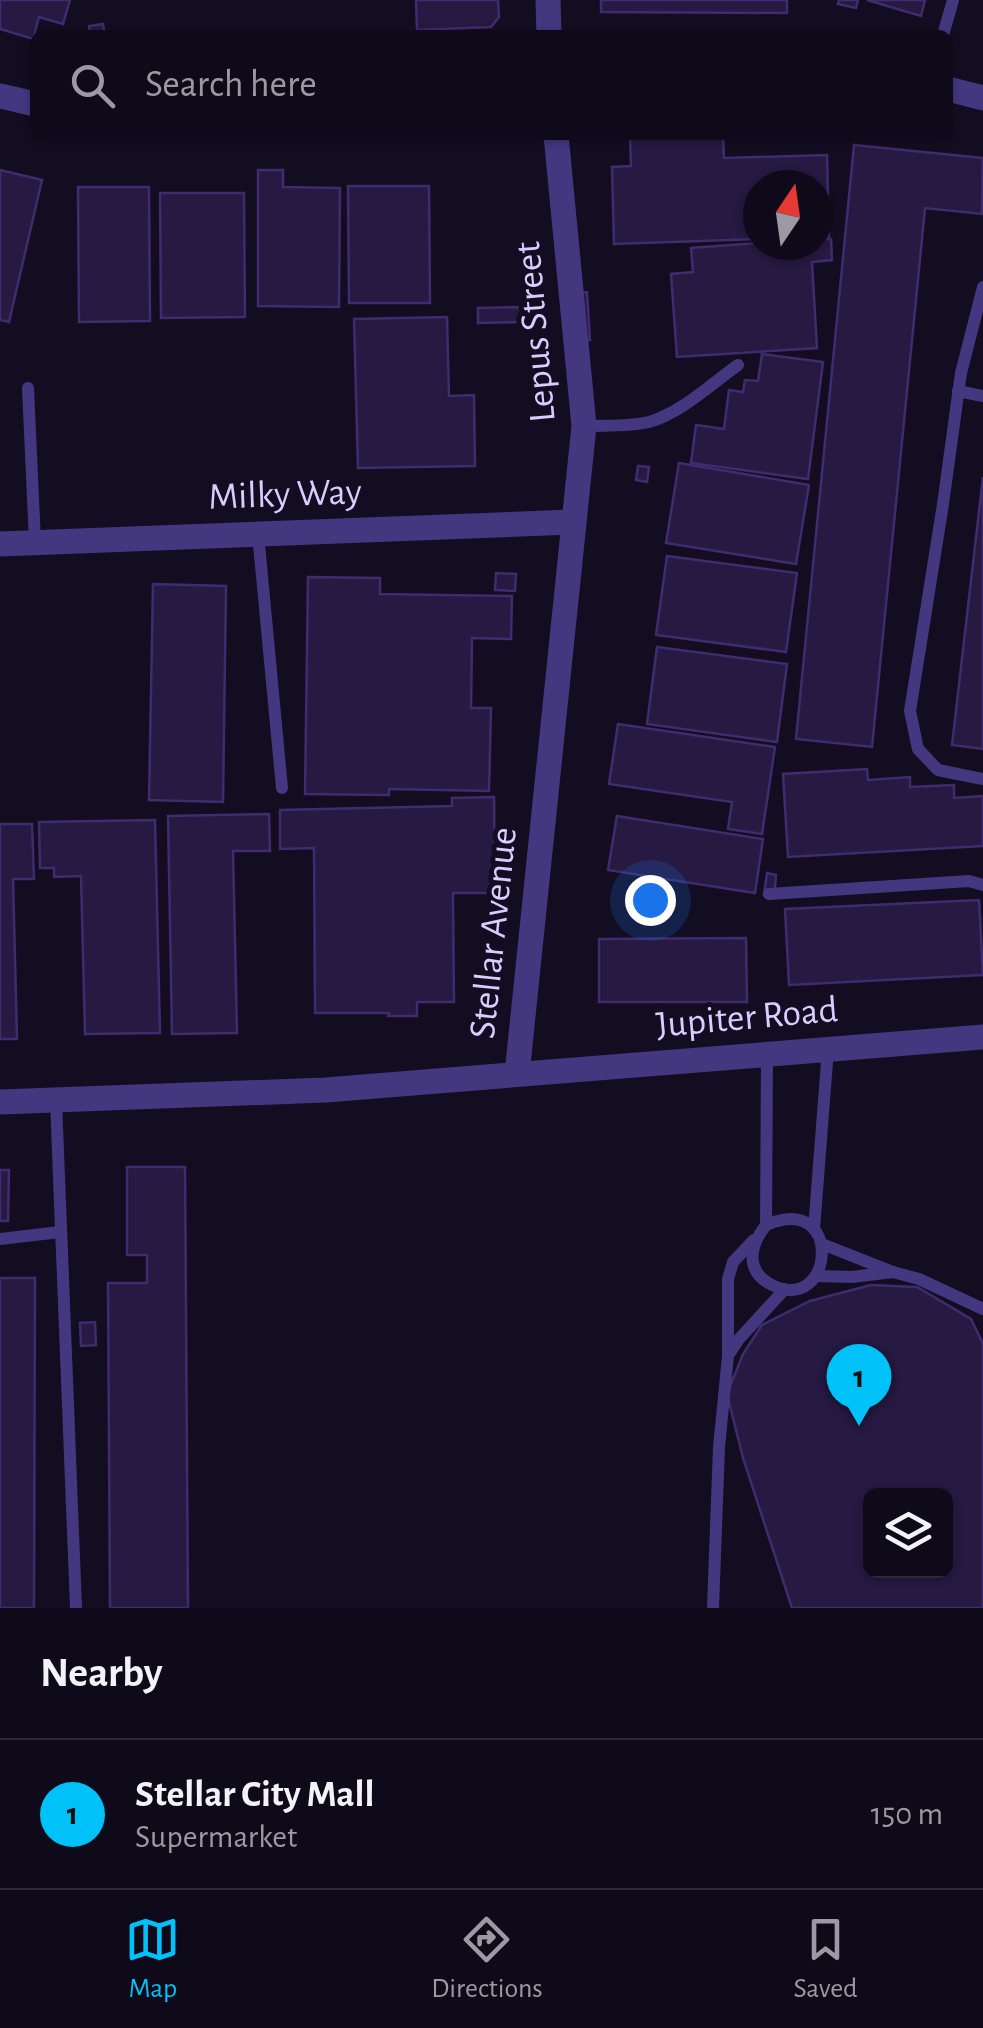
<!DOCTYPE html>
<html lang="en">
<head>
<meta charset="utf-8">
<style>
  :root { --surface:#0e0a19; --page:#1c1826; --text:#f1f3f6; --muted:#9b9aa2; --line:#2e2b38; --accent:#00c1f8 }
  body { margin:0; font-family:"Alegreya Sans",sans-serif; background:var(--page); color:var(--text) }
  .controls { position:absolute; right:30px; bottom:30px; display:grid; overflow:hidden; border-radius:15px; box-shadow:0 2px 8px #0004 }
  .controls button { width:90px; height:90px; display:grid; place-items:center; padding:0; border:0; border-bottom:2px solid var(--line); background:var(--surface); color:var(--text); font:50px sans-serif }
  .compass { position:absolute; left:743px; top:170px; width:90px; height:90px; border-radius:50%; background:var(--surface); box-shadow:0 2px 8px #0004; rotate:13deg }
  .you { position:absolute; left:650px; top:900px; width:35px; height:35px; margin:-25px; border:8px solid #fff; border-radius:50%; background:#1a73e8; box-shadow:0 0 0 15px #1a73e833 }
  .badge { display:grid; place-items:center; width:65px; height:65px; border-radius:50%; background:var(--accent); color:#111; font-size:32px; font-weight:700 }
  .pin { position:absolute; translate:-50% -82px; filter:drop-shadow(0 2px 5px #0008) }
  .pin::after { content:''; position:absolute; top:52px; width:35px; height:30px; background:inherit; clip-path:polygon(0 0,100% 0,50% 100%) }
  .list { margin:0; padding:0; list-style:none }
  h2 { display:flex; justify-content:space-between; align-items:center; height:130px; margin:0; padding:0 40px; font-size:42px }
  h2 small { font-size:32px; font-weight:400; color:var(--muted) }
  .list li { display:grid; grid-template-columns:65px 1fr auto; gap:30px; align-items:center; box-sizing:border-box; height:150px; padding:0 40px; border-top:2px solid var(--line) }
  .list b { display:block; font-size:38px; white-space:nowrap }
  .list p { margin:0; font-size:32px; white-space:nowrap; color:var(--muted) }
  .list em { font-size:32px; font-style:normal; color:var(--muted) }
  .icon { flex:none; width:55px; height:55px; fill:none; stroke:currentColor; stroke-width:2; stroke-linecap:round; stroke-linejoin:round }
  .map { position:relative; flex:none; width:983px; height:1608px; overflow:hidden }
  .search { position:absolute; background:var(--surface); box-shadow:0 2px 8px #0004; left:30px; right:30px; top:30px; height:110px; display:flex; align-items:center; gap:25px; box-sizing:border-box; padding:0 35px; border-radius:15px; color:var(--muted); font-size:38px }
  .sheet { height:280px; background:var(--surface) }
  nav { display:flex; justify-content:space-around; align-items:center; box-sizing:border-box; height:140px; border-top:2px solid var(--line); background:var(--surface); font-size:28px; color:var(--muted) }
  nav a { display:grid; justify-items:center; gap:5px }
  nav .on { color:var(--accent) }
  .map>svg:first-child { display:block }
</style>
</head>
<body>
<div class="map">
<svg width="983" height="1608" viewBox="0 0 983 1608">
  <rect width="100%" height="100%" fill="#130d21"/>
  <g fill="#261942" stroke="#402b6e" stroke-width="2.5" fill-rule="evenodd">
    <path d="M0 0H70L63 24 39 17 33 39 0 29Z"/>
    <path d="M416 0H498L499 17 491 27 417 30Z"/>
    <path d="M601 0H787V13L601 12Z"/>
    <path d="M839 0H858L856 8 838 4Z"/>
    <path d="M867 0H925L921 16Z"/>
    <path d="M103 24 105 35H90L89 26Z"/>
    <path d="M630 135H723L724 158 827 155 829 237H818V185H758V239L614 244 612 167 631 166Z"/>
    <path d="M854 145 983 158 982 214 925 208 872 747 796 739Z"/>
    <path d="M0 170 42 180 9 322 0 320Z"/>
    <path d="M258 170H283V187L340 188 339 307 258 306Z"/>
    <path d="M348 186H429L430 303H349Z"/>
    <path d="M78 187H149L150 321 79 322Z"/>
    <path d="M160 193H244L245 317 161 318Z"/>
    <path d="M818 239H831L832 260 812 262 817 348 677 357 671 274 693 272 691 248 758 243 818 245Z"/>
    <path d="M587 292 590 340H579L577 293Z"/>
    <path d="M526 307V322L478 323V308Z"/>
    <path d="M447 317 449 396 474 395 475 466 358 468 354 319Z"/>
    <path d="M762 354 823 362 808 479 691 463 696 425 724 429 729 390 743 392 745 380 758 381Z"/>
    <path d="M679 463 809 485 796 564 666 543Z"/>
    <path d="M638 466 649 467 647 482 636 480Z"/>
    <path d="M983 477V749L952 745Z"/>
    <path d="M667 556 797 573 786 652 656 635Z"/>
    <path d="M496 573 516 574 515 591 495 590Z"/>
    <path d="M308 577 380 578V594L512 596 511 639 472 638 471 708H491L489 791 389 789V795L305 794Z"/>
    <path d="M153 584 226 586 223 802 149 800Z"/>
    <path d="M657 647 787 664 777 742 647 724Z"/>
    <path d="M618 724 775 747 762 834 728 829 732 802 609 784Z"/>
    <path d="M867 769 868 780 910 777V787L954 785V798L983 796V846L788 857 783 774Z"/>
    <path d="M494 797 495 893H453L454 1002H417V1016H388L389 1013H315L314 848 280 849V810L452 806V798Z"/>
    <path d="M269 814 270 851H233L237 1033 172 1034 168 816Z"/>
    <path d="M617 816 763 839 755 893 608 870Z"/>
    <path d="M155 820 160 1033 85 1034 81 876 54 877V868H40L39 822Z"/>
    <path d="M0 824H32L34 879H13L17 1039H0Z"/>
    <path d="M767 873 776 875 774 897 764 895Z"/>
    <path d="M979 900 983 975 789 985 785 909Z"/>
    <path d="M746 938 747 1002H599V939Z"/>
    <path d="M127 1167H185L188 1608H110L108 1283H147V1255H127Z"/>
    <path d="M0 1170H9L8 1221H0Z"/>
    <path d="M0 1278H35L34 1608H0Z"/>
    <path d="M871 1285 917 1287 971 1319 983 1344V1608H792L743 1458 727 1394 743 1354 762 1325 810 1301ZM870 1496H946V1570H870Z"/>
    <path d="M95 1322 96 1345 81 1346 80 1323Z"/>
  </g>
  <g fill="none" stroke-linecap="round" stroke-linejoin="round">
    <g stroke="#433880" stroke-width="12">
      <path d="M943 35 953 0"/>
      <path d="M983 287 961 373 943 504 910 711 918 749 938 770 983 779"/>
      <path d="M28 388 35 542"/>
      <path d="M958 391 983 396"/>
      <path d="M584 426C605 425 629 427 649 422 681 413 711 384 738 365"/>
      <path d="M258 534 282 788"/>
      <path d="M769 894 969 881 983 885"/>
      <path d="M56 1101 76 1608"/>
      <path d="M766 1225C845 1191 834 1316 772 1285 744 1271 750 1245 766 1225L767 1054"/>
      <path d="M814 1229 828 1049"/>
      <path d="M0 1239 60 1232"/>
      <path d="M822 1244 893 1272 919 1279 983 1309"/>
      <path d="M816 1276 852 1277 893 1272"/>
      <path d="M729 1354 739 1339 785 1289"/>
      <path d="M713 1608 719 1447 728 1356V1279L733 1262 754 1240"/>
    </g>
    <g stroke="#433880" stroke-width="25">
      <path d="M548 0 549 35"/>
      <path d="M948 89 983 98"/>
      <path d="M0 96 35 104"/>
      <path d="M0 544 573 522"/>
      <path d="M517 1074 584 426 556 135"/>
      <path d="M0 1102 326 1090 983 1037"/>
    </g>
  </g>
  <g text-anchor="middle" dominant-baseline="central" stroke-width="10" stroke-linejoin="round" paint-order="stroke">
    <g font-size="38" fill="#d8cdff" stroke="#130d21">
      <text transform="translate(536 332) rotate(-95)">Lepus Street</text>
      <text transform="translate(285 495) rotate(-2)">Milky Way</text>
      <text transform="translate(494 933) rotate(-84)">Stellar Avenue</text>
      <text transform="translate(747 1018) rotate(-5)">Jupiter Road</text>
    </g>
  </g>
</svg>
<div class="controls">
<button><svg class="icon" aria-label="layers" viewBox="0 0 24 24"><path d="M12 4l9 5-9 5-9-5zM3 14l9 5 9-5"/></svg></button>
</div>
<svg class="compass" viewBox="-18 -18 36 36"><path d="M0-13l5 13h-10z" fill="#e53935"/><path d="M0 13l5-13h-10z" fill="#9b9aa2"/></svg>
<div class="you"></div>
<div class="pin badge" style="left:859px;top:1426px">1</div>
<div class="search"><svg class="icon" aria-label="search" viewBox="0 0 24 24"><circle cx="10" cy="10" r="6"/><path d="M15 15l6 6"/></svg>Search here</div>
</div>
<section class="sheet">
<h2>Nearby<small></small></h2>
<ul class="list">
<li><span class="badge">1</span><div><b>Stellar City Mall</b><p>Supermarket</p></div><em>150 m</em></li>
</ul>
</section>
<nav>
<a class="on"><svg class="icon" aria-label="map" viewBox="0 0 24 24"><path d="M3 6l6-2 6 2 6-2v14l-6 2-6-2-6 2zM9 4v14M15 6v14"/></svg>Map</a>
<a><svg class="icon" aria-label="directions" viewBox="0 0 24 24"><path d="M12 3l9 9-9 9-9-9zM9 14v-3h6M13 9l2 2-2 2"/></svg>Directions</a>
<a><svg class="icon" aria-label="saved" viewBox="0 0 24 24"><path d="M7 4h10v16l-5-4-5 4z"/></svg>Saved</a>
</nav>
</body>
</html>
